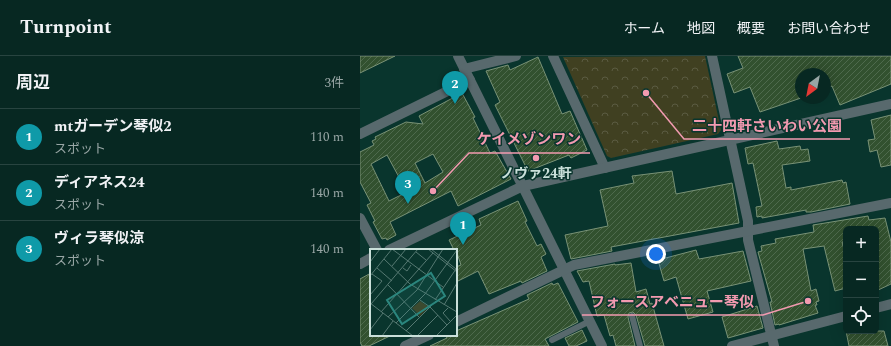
<!DOCTYPE html>
<html lang="ja">
<head>
<meta charset="utf-8">
<style>
  :root { --surface:#072822; --page:#15342f; --text:#f1f3f6; --muted:#98a6a5; --line:#284440; --accent:#f29ab0 }
  body { margin:0; font-family:Spectral,"Noto Sans JP",serif; background:var(--page); color:var(--text) }
  .controls { position:absolute; right:12px; bottom:12px; display:grid; overflow:hidden; border-radius:6px; box-shadow:0 4px 16px #0002 }
  .controls button { width:36px; height:36px; display:grid; place-items:center; padding:0; border:0; border-bottom:1px solid var(--line); background:var(--surface); color:var(--text); font:20px sans-serif }
  .compass { position:absolute; left:435px; top:12px; width:36px; height:36px; border-radius:50%; background:var(--surface); box-shadow:0 4px 16px #0002; rotate:212deg }
  .you { position:absolute; left:296px; top:198px; width:14px; height:14px; margin:-10px; border:3px solid #fff; border-radius:50%; background:#1a73e8; box-shadow:0 0 0 6px #1a73e833 }
  .badge { display:grid; place-items:center; width:26px; height:26px; border-radius:50%; background:var(--accent); color:#fff; font-size:13px; font-weight:700 }
  .pin { position:absolute; translate:-50% -33px; filter:drop-shadow(0 1px 2px #0008) }
  .pin::after { content:''; position:absolute; top:21px; width:14px; height:12px; background:inherit; clip-path:polygon(0 0,100% 0,50% 100%) }
  .list { margin:0; padding:0; list-style:none }
  h2 { display:flex; justify-content:space-between; align-items:center; height:52px; margin:0; padding:0 16px; font-size:17px }
  h2 small { font-size:13px; font-weight:400; color:var(--muted) }
  .list li { display:grid; grid-template-columns:26px 1fr auto; gap:12px; align-items:center; box-sizing:border-box; height:56px; padding:0 16px; border-top:1px solid var(--line) }
  .list b { display:block; font-size:15px; white-space:nowrap }
  .list p { margin:0; font-size:13px; white-space:nowrap; color:var(--muted) }
  .list em { font-size:13px; font-style:normal; color:var(--muted) }
  .icon { flex:none; width:22px; height:22px; fill:none; stroke:currentColor; stroke-width:2; stroke-linecap:round; stroke-linejoin:round }
  .map { position:relative; flex:none; width:531px; height:290px; overflow:hidden }
  header { display:flex; align-items:center; gap:24px; box-sizing:border-box; height:56px; padding:0 20px; background:var(--surface); border-bottom:1px solid var(--line) }
  header strong { font-size:19px }
  nav { display:flex; gap:22px; margin-inline-start:auto; font-size:14px }
  main { display:flex }
  aside { flex:1; background:var(--surface) }
  .map>svg:first-child { display:block }
</style>
</head>
<body>
<header>
<strong>Turnpoint</strong>
<nav><a>ホーム</a><a>地図</a><a>概要</a><a>お問い合わせ</a></nav>
</header>
<main>
<aside>
<h2>周辺<small>3件</small></h2>
<ul class="list">
<li><span class="badge" style="background:#0f9aa8">1</span><div><b>mtガーデン琴似2</b><p>スポット</p></div><em>110 m</em></li>
<li><span class="badge" style="background:#0f9aa8">2</span><div><b>ディアネス24</b><p>スポット</p></div><em>140 m</em></li>
<li><span class="badge" style="background:#0f9aa8">3</span><div><b>ヴィラ琴似涼</b><p>スポット</p></div><em>140 m</em></li>
</ul>
</aside>
<div class="map">
<svg width="531" height="290" viewBox="0 0 531 290">
  <defs>
    <pattern id="park-crowns" width="20" height="18" patternUnits="userSpaceOnUse"><rect width="20" height="18" fill="#404021"/><path d="M2 6a3 3 0 1 1 6 0M12 15a3 3 0 1 1 6 0" fill="none" stroke="#5a5b41"/></pattern>
    <pattern id="building-hatch" width="6" height="6" patternUnits="userSpaceOnUse"><rect width="6" height="6" fill="#32512f"/><path d="M-1 1l2-2M0 6l6-6M5 7l2-2" fill="none" stroke="#4e6a4d"/></pattern>
  </defs>
  <rect width="100%" height="100%" fill="#09352d"/>
  <path fill="url(#park-crowns)" d="M345 0 361 74 358 78 251 102 247 100 203 1Z"/>
  <g fill="url(#building-hatch)" stroke="#799276" fill-rule="evenodd">
    <path d="M0 0H35L0 17Z"/>
    <path d="M378 0H531V28L480 49 472 30 465 33V18H441V42L400 56 390 31 374 37 367 18 383 12Z"/>
    <path d="M178 1 202 58 210 55 227 94 211 102 209 99 168 115 135 49 140 46 126 15 148 9 150 14Z"/>
    <path d="M102 37 115 61 113 62 130 97 135 95 151 123 98 150 91 135 30 166 36 179 27 184 26 182 22 183 13 166 15 165 7 149 11 147 0 126V96L14 89 12 85 16 83 15 81 46 66 63 68 59 60ZM73 98 83 116 65 127 55 107ZM27 99 47 136 29 145 11 108Z"/>
    <path d="M531 59V109L521 111 517 94 510 96 508 84 515 83 511 64Z"/>
    <path d="M417 85 419 93 440 90 441 94 448 93 450 105 422 109 426 132 431 131V134L482 124 483 127 486 126 490 148 451 156H446V154L402 162V160L397 161 396 151 402 150 393 107 388 108 385 92Z"/>
    <path d="M312 115 316 138 372 127 379 167 251 191 252 195 211 203 205 179 248 170 240 134 274 127 272 120Z"/>
    <path d="M158 145 167 165 165 166 177 190 181 188 186 198 181 201 187 215 162 227 161 225 129 238 118 215 96 226V211L101 209 96 194H94L89 184 121 169 119 163Z"/>
    <path d="M508 160 509 164 525 162 531 186V228L516 235V173H486V186H482L486 201V232L475 235 464 190 443 193 451 235 456 233 459 245 456 246 457 249H455L458 257 419 269V268L415 269 410 246H412L398 196 402 195 401 190 416 187 415 183 454 176 453 169Z"/>
    <path d="M336 194 339 203 383 195 391 225 347 235 353 256 328 263 316 221 304 225 298 204Z"/>
    <path d="M271 207 276 236 286 233 290 248 292 247 304 290H285L276 259 273 256 269 257 268 261 275 290H256L253 279 250 280 244 259 237 260 229 225 223 226 217 215 255 208V209Z"/>
    <path d="M11 217V279H32L9 290H2L0 286V223Z"/>
    <path d="M192 227 193 229 198 227 218 266 185 283 189 290H70L87 282 86 280 96 279V275L169 243 167 239Z"/>
    <path d="M397 250 403 272 368 282 362 261Z"/>
    <path d="M222 274 227 285 216 290H209L205 282Z"/>
    <path d="M486 275H524L528 290H489Z"/>
  </g>
  <g fill="none" stroke-linecap="round" stroke-linejoin="round">
    <g stroke="#58696d" stroke-width="6">
      <path d="M272 260 280 290"/>
      <path d="M192 284 230 265"/>
    </g>
    <g stroke="#58696d" stroke-width="10">
      <path d="M98 0 242 290"/>
      <path d="M193 0 245 112"/>
      <path d="M352 0 388 165V184L414 290"/>
      <path d="M104 13 156 0"/>
      <path d="M0 78 110 24"/>
      <path d="M0 162 17 194"/>
      <path d="M29 194 163 130 531 48"/>
      <path d="M0 208 11 202"/>
      <path d="M516 252 531 248"/>
      <path d="M96 266 214 209 531 147"/>
      <path d="M45 290 69 279"/>
      <path d="M372 290 486 260"/>
    </g>
  </g>
  <circle fill="#f29ab0" stroke="#09352d" stroke-width="1.5" cx="176" cy="102" r="4"/>
  <g text-anchor="middle" dominant-baseline="central" stroke-width="3" stroke-linejoin="round" paint-order="stroke">
    <g font-size="14" font-weight="bold" fill="#cae0da" stroke="#09352d">
      <text x="176" y="117">ノヴァ24軒</text>
    </g>
  </g>
  <g transform="translate(10 193)">
    <rect width="87" height="87" fill="#09352d"/>
    <path d="M50 52 59 58 50 67 42 59Z" fill="#404021"/>
    <path fill="none" stroke="#567972" stroke-width="1" d="M22 0 73 38M58 0 87 23M61 0 86 20M46 3 56 11M14 10 40 35 87 63M0 13 10 0M22 17 36 0M7 19 22 32M33 19 37 22 41 16M0 27 22 0M18 36 49 68M0 46 12 32 2 25M50 51 60 58 77 76M65 51 86 20M0 54 43 87M1 55 48 0M74 56 87 34M78 59 73 64 80 72M11 63 63 4M18 68 47 41 73 0M26 74 55 45 87 1M0 81 13 64M36 82 66 52M12 87 23 72M47 87 68 66M66 87 87 66"/>
    <path fill="#2b867e" fill-opacity="0.15" stroke="#2b867e" stroke-width="2" d="M61 24 75 47 32 75 17 51Z"/>
    <rect width="87" height="87" fill="none" stroke="#cae0da" stroke-width="2"/>
  </g>
  <path fill="none" stroke="#f29ab0" stroke-width="1.5" d="M286 37L324 83H490M73 135L109 97H230M448 245L403 259H222"/>
  <g fill="#f29ab0" stroke="#09352d" stroke-width="1.5">
    <circle cx="286" cy="37" r="4"/>
    <circle cx="73" cy="135" r="4"/>
    <circle cx="448" cy="245" r="4"/>
  </g>
  <g font-size="15" text-anchor="middle" font-weight="bold" fill="#f29ab0" stroke="#09352d" stroke-width="3" stroke-linejoin="round" paint-order="stroke">
    <text x="407" y="75">二十四軒さいわい公園</text>
    <text x="169" y="88">ケイメゾンワン</text>
    <text x="312" y="251">フォースアベニュー琴似</text>
  </g>
</svg>
<div class="controls">
<button>+</button>
<button>−</button>
<button><svg class="icon" aria-label="locate" viewBox="0 0 24 24"><circle cx="12" cy="12" r="6"/><path d="M12 2v4M12 18v4M2 12h4M18 12h4"/></svg></button>
</div>
<svg class="compass" viewBox="-18 -18 36 36"><path d="M0-13l5 13h-10z" fill="#e53935"/><path d="M0 13l5-13h-10z" fill="#98a6a5"/></svg>
<div class="you"></div>
<div class="pin badge" style="left:103px;top:189px;background:#0f9aa8">1</div>
<div class="pin badge" style="left:95px;top:48px;background:#0f9aa8">2</div>
<div class="pin badge" style="left:48px;top:148px;background:#0f9aa8">3</div>
</div>
</main>
</body>
</html>
